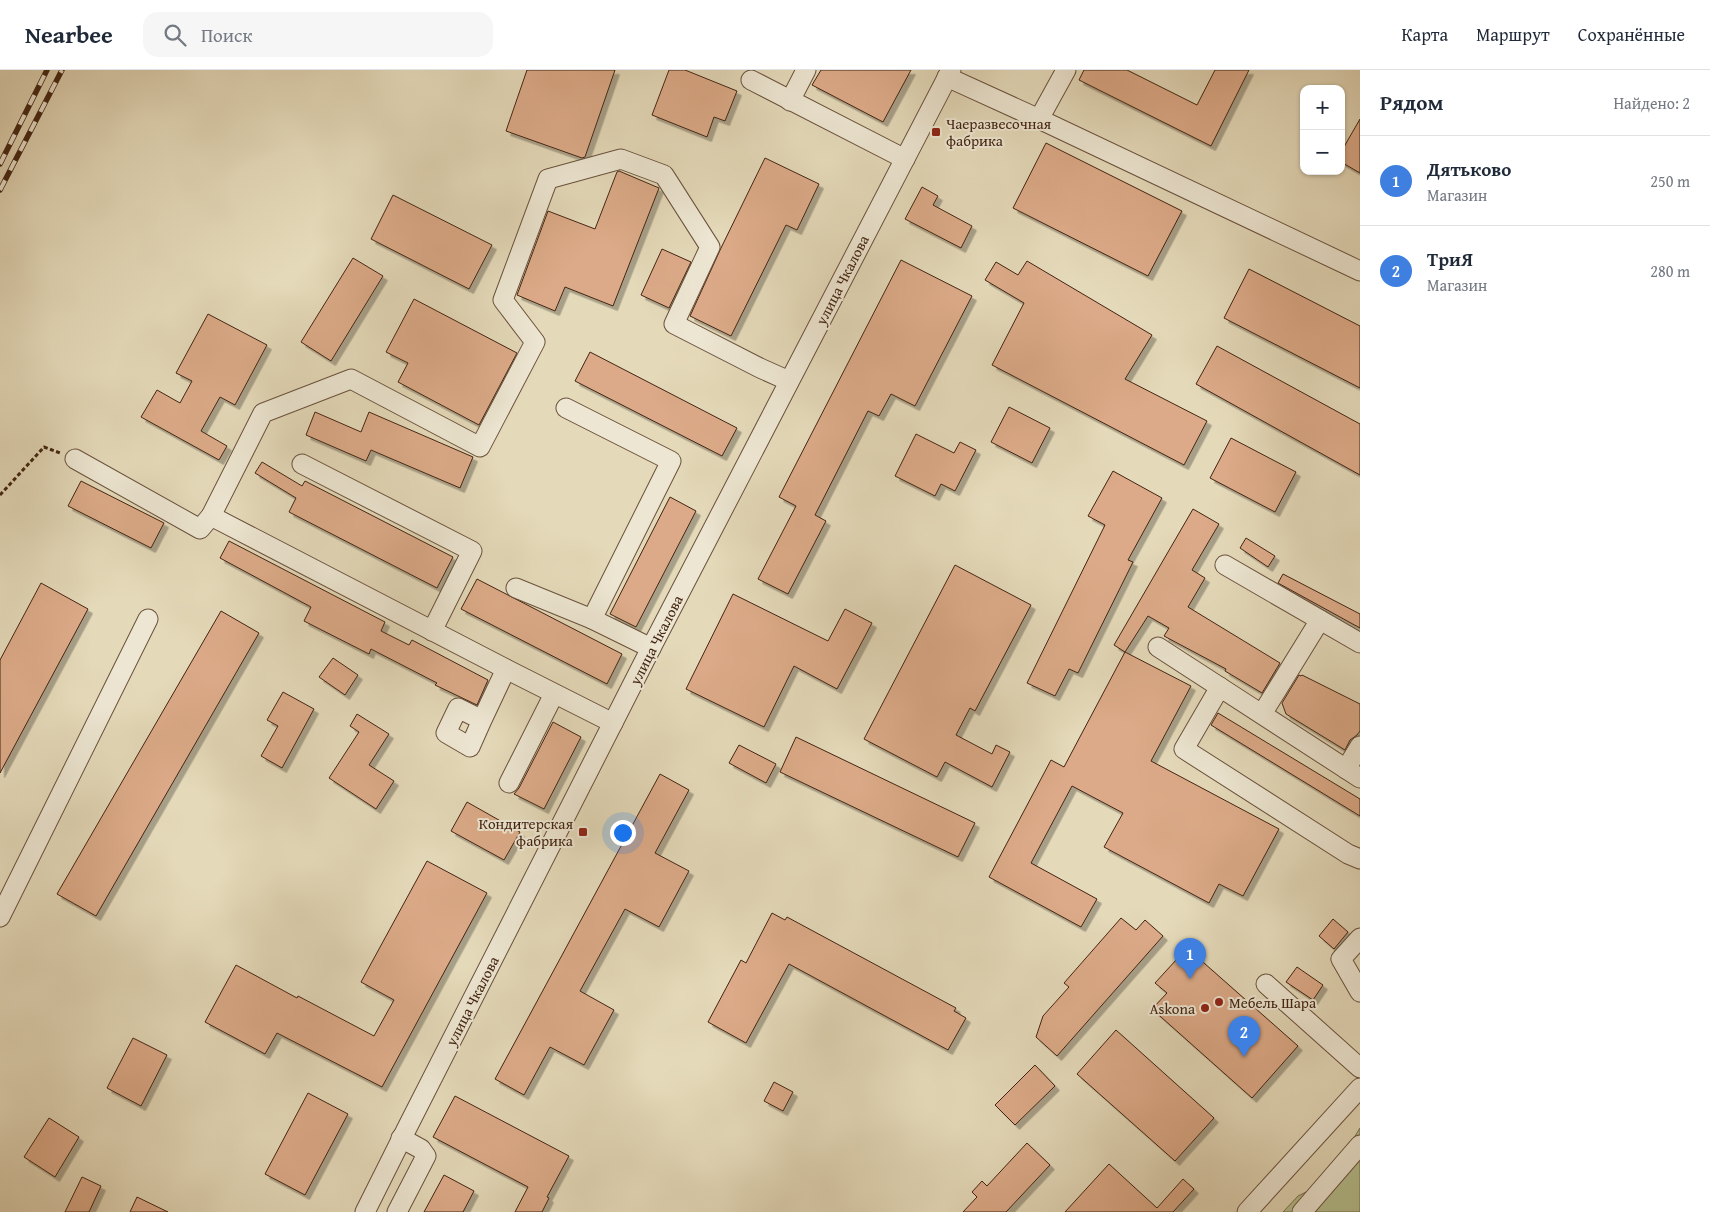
<!DOCTYPE html>
<html lang="ru">
<head>
<meta charset="utf-8">
<style>
  :root { --surface:#fff; --page:#f6f6f7; --text:#1f2937; --muted:#747a83; --line:#e0e1e3; --accent:#2563eb }
  body { margin:0; font-family:"Gentium Book Plus",serif; background:var(--page); color:var(--text) }
  .controls { position:absolute; right:15px; top:15px; display:grid; overflow:hidden; border-radius:10px; box-shadow:0 1px 4px #0004 }
  .controls button { width:45px; height:45px; display:grid; place-items:center; padding:0; border:0; border-bottom:1px solid var(--line); background:var(--surface); color:var(--text); font:25px sans-serif }
  .you { position:absolute; left:622px; top:762px; width:18px; height:18px; margin:-12px; border:4px solid #fff; border-radius:50%; background:#1a73e8; box-shadow:0 0 0 8px #1a73e833 }
  .badge { display:grid; place-items:center; width:32px; height:32px; border-radius:50%; background:var(--accent); color:#fff; font-size:16px; font-weight:700 }
  .pin { position:absolute; translate:-50% -41px; filter:drop-shadow(0 1px 2px #0008) }
  .pin::after { content:''; position:absolute; top:26px; width:18px; height:15px; background:inherit; clip-path:polygon(0 0,100% 0,50% 100%) }
  .list { margin:0; padding:0; list-style:none }
  h2 { display:flex; justify-content:space-between; align-items:center; height:65px; margin:0; padding:0 20px; font-size:21px }
  h2 small { font-size:16px; font-weight:400; color:var(--muted) }
  .list li { display:grid; grid-template-columns:32px 1fr auto; gap:15px; align-items:center; box-sizing:border-box; height:90px; padding:0 20px; border-top:1px solid var(--line) }
  .list b { display:block; font-size:19px; white-space:nowrap }
  .list p { margin:0; font-size:16px; white-space:nowrap; color:var(--muted) }
  .list em { font-size:16px; font-style:normal; color:var(--muted) }
  .icon { flex:none; width:28px; height:28px; fill:none; stroke:currentColor; stroke-width:2; stroke-linecap:round; stroke-linejoin:round }
  .map { position:relative; flex:none; width:1360px; height:1142px; overflow:hidden }
  header { display:flex; align-items:center; gap:30px; box-sizing:border-box; height:70px; padding:0 25px; background:var(--surface); border-bottom:1px solid var(--line) }
  header strong { font-size:24px }
  nav { display:flex; gap:28px; margin-inline-start:auto; font-size:18px }
  .search { width:350px; height:45px; background:var(--page); display:flex; align-items:center; gap:12px; box-sizing:border-box; padding:0 18px; border-radius:15px; color:var(--muted); font-size:19px }
  main { display:flex }
  aside { flex:1; background:var(--surface) }
  .map>svg:first-child { display:block }
</style>
</head>
<body>
<header>
<strong>Nearbee</strong>
<div class="search"><svg class="icon" aria-label="search" viewBox="0 0 24 24"><circle cx="10" cy="10" r="6"/><path d="M15 15l6 6"/></svg>Поиск</div>
<nav><a>Карта</a><a>Маршрут</a><a>Сохранённые</a></nav>
</header>
<main>
<div class="map">
<svg width="1360" height="1142" viewBox="0 0 1360 1142">
  <defs>
    <filter id="shadow"><feDropShadow dx="4.5" dy="4.5" stdDeviation="0" flood-color="#0004"/></filter>
  </defs>
  <rect width="100%" height="100%" fill="#e4d9b9"/>
  <filter id="stains"><feTurbulence type="fractalNoise" baseFrequency=".004" numOctaves="4"/><feColorMatrix values="0 0 0 0 .2 0 0 0 0 .09 0 0 0 0 .02 0 0 0 .5 -.17"/></filter>
  <radialGradient id="worn" r=".72"><stop offset=".6" stop-color="#630" stop-opacity="0"/><stop offset="1" stop-color="#630" stop-opacity=".3"/></radialGradient>
  <path fill="#b5bf8f" stroke="#7c7250" d="M1360 1058V1142H1283L1298 1126 1312 1119 1346 1081Z"/>
  <g fill="#dcaa88" stroke="#422412" filter="url(#shadow)">
    <path d="M527 0H615L585 87 582 88 506 61Z"/>
    <path d="M669 0H685L737 21 725 51 714 47 707 67 652 45Z"/>
    <path d="M821 0H911L883 52 812 15Z"/>
    <path d="M1084 0H1127L1197 35 1215 0H1249L1211 76 1079 10Z"/>
    <path d="M1360 49V103L1341 92V82Z"/>
    <path d="M1046 73 1182 141 1148 206 1013 138Z"/>
    <path d="M765 88 819 114 797 160 786 155 731 266 690 246 721 178Z"/>
    <path d="M619 101 659 118 613 236 565 217 555 241 517 225 548 141 595 159 617 102Z"/>
    <path d="M922 117 938 126 933 135 972 156 961 178 905 149Z"/>
    <path d="M393 125 492 175 469 219 371 169Z"/>
    <path d="M662 179 691 192 669 238 641 225Z"/>
    <path d="M353 188 383 206 331 291 301 272Z"/>
    <path d="M901 190 972 226 915 336 891 324 879 346 868 341 815 445 826 451 788 524 758 509 796 436 779 427Z"/>
    <path d="M1027 191 1152 265 1125 309 1207 351 1184 395 992 295 1024 233 985 210 996 192 1018 205Z"/>
    <path d="M1249 199 1360 256V318L1224 248Z"/>
    <path d="M414 229 517 283 479 355 398 312 408 293 386 282Z"/>
    <path d="M208 244 267 275 235 335 220 327 201 361 227 376 219 390 141 347 157 320 180 333 192 311 176 303Z"/>
    <path d="M1217 276 1360 354V405L1196 314Z"/>
    <path d="M590 282 737 358 722 386 575 311Z"/>
    <path d="M1009 337 1050 358 1032 393 991 372Z"/>
    <path d="M315 342 361 362 369 342 473 387 460 418 371 380 366 391 306 365Z"/>
    <path d="M916 364 954 383 960 372 976 380 955 421 941 414 935 426 895 406Z"/>
    <path d="M1231 368 1296 402 1275 442 1210 408Z"/>
    <path d="M262 392 302 416 305 411 453 487 437 518 289 442 296 428 255 403Z"/>
    <path d="M1113 401 1162 428 1128 490 1133 492 1078 603 1069 599 1055 626 1027 613 1105 455 1088 446Z"/>
    <path d="M81 411 164 453 151 478 68 436Z"/>
    <path d="M670 427 696 441 636 557 610 544Z"/>
    <path d="M1193 439 1219 454 1192 500 1205 508 1188 537 1280 593 1262 623 1225 601 1226 599 1164 566 1169 558 1148 546 1125 582 1114 575Z"/>
    <path d="M1246 468 1275 486 1268 497 1240 478Z"/>
    <path d="M229 471 385 552 381 561 409 575 412 570 488 610 477 635 435 615 437 613 371 579 369 584 304 551 311 537 220 488Z"/>
    <path d="M955 495 1031 535 975 641 970 638 956 665 992 684 996 675 1010 682 992 717 945 692 937 707 864 669Z"/>
    <path d="M1283 504 1360 544V558L1278 513Z"/>
    <path d="M477 509 622 584 607 614 461 539Z"/>
    <path d="M41 513 88 539 0 703V590Z"/>
    <path d="M733 524 828 571 845 539 872 553 837 619 794 596 764 657 686 619Z"/>
    <path d="M221 541 259 563 96 846 57 824Z"/>
    <path d="M1125 582 1191 616 1151 691 1279 759 1243 826 1219 814 1209 833 1104 777 1123 743 1072 716 1031 793 1097 829 1081 857 989 807 1051 690 1064 697Z"/>
    <path d="M333 588 358 605 345 625 319 607Z"/>
    <path d="M1299 605 1301 606 1302 605 1360 634V661L1357 665 1350 670 1345 680 1286 644 1282 633Z"/>
    <path d="M283 622 314 639 282 698 261 686 278 656 267 650Z"/>
    <path d="M1218 643 1360 729V746L1211 655Z"/>
    <path d="M357 644 389 664 369 695 394 711 376 739 329 708 359 662 350 656Z"/>
    <path d="M553 652 581 667 544 739 514 724 519 718Z"/>
    <path d="M796 667 975 753 958 787 780 702Z"/>
    <path d="M739 675 776 694 766 713 729 693Z"/>
    <path d="M660 704 689 720 655 783 689 801 659 857 625 839 580 921 614 940 584 995 550 977 524 1025 495 1009Z"/>
    <path d="M467 732 520 762 504 790 451 761Z"/>
    <path d="M427 791 487 823 382 1017 277 963 265 984 205 952 236 895 297 928 298 926 374 966 394 930 361 912Z"/>
    <path d="M772 843 785 850 787 847 956 938 954 941 966 948 948 980 789 894 746 973 708 952 741 890 746 893Z"/>
    <path d="M1121 848 1136 860 1145 850 1163 866 1057 986 1036 967 1043 946 1069 917 1064 913Z"/>
    <path d="M1333 849 1348 862 1334 879 1319 866Z"/>
    <path d="M1187 878 1298 976 1252 1028 1152 939 1167 923 1155 913Z"/>
    <path d="M1297 897 1323 915 1313 930 1286 912Z"/>
    <path d="M1116 960 1214 1048 1175 1091 1077 1004Z"/>
    <path d="M133 968 167 985 141 1036 107 1018Z"/>
    <path d="M1035 995 1055 1016 1015 1055 995 1035Z"/>
    <path d="M774 1012 793 1022 783 1041 764 1031Z"/>
    <path d="M308 1023 348 1044 305 1125 265 1104Z"/>
    <path d="M455 1026 569 1086 547 1127 549 1128 542 1142H515L528 1117 433 1067Z"/>
    <path d="M49 1048 79 1067 55 1107 24 1087Z"/>
    <path d="M1027 1073 1050 1095 1006 1142H963L977 1127 972 1122 982 1111 987 1116Z"/>
    <path d="M1109 1094 1157 1138 1183 1109 1194 1119 1173 1142H1065Z"/>
    <path d="M444 1105 474 1121 463 1142H424Z"/>
    <path d="M82 1107 101 1116 89 1142H65Z"/>
    <path d="M137 1127 168 1142H130Z"/>
  </g>
  <g fill="none" stroke-linecap="round" stroke-linejoin="round">
    <g stroke="#6a513c" stroke-width="21">
      <g id="minor">
        <path d="M947 7 1039 49 1066 0"/>
        <path d="M751 10 905 89"/>
        <path d="M790 31 806 0"/>
        <path d="M1039 49 1360 201"/>
        <path d="M566 338 671 391 592 549"/>
        <path d="M75 389 200 459 211 446 506 599 613 653"/>
        <path d="M302 394 472 481 432 561"/>
        <path d="M211 446 263 343 351 309 480 377 535 272 503 230 548 109 621 89 664 105 710 177 674 254 760 298 789 311"/>
        <path d="M1225 495 1360 573"/>
        <path d="M516 518 592 549 651 578"/>
        <path d="M1158 577 1360 708"/>
        <path d="M1220 617 1184 679 1348 784 1360 789"/>
        <path d="M1262 644 1320 550"/>
        <path d="M482 650 470 677 446 663 458 638 482 650 506 599"/>
        <path d="M1346 699 1360 676"/>
        <path d="M509 713 554 624"/>
        <path d="M0 847 148 549"/>
        <path d="M1360 868 1341 889 1360 922"/>
        <path d="M1266 914 1360 998"/>
        <path d="M365 1142 408 1056 651 578 951 0"/>
        <path d="M397 1142 426 1086 421 1079 401 1068"/>
        <path d="M1247 1142 1360 1018"/>
        <path d="M1302 1142 1360 1075"/>
      </g>
    </g>
    <path stroke="#422412" stroke-width="3" stroke-dasharray="4 2.5" stroke-linecap="butt" d="M0 425 44 377 60 383"/>
    <use href="#minor" stroke="#ede6d2" stroke-width="19"/>
    <g stroke="#422412" stroke-width="5.5">
      <g id="rail">
        <path d="M0 94 47 0"/>
        <path d="M0 120 62 0"/>
      </g>
    </g>
    <use href="#rail" stroke="#ede6d2" stroke-width="4" stroke-dasharray="11" stroke-linecap="butt"/>
  </g>
  <g fill="#8f2418" stroke="#ede6d2" stroke-width="2">
    <rect x="931" y="57" width="10" height="10" rx="2.5"/>
    <rect x="578" y="757" width="10" height="10" rx="2.5"/>
    <circle cx="1219" cy="932" r="5"/>
    <circle cx="1205" cy="938" r="5"/>
  </g>
  <g text-anchor="middle" dominant-baseline="central" stroke-width="4" stroke-linejoin="round" paint-order="stroke">
    <g font-size="15" fill="#422412" stroke="#ede6d2" text-anchor="start">
      <text x="946" y="53">Чаеразвесочная<tspan x="946" dy="17">фабрика</tspan></text>
      <text x="573" y="753" text-anchor="end">Кондитерская<tspan x="573" dy="17">фабрика</tspan></text>
      <text x="1229" y="932">Мебель Шара</text>
      <text x="1195" y="938" text-anchor="end">Askona</text>
    </g>
    <g font-size="15" fill="#422412" stroke="#ede6d2">
      <text transform="translate(842 210) rotate(-63)">улица Чкалова</text>
      <text transform="translate(656 570) rotate(-63)">улица Чкалова</text>
      <text transform="translate(472 931) rotate(-63)">улица Чкалова</text>
    </g>
  </g>
  <rect width="100%" height="100%" filter="url(#stains)"/>
  <rect width="100%" height="100%" fill="url(#worn)"/>
</svg>
<div class="controls">
<button>+</button>
<button>−</button>
</div>
<div class="you"></div>
<div class="pin badge" style="left:1190px;top:909px;background:#3f7fe0">1</div>
<div class="pin badge" style="left:1244px;top:987px;background:#3f7fe0">2</div>
</div>
<aside>
<h2>Рядом<small>Найдено: 2</small></h2>
<ul class="list">
<li><span class="badge" style="background:#3f7fe0">1</span><div><b>Дятьково</b><p>Магазин</p></div><em>250 m</em></li>
<li><span class="badge" style="background:#3f7fe0">2</span><div><b>ТриЯ</b><p>Магазин</p></div><em>280 m</em></li>
</ul>
</aside>
</main>
</body>
</html>
